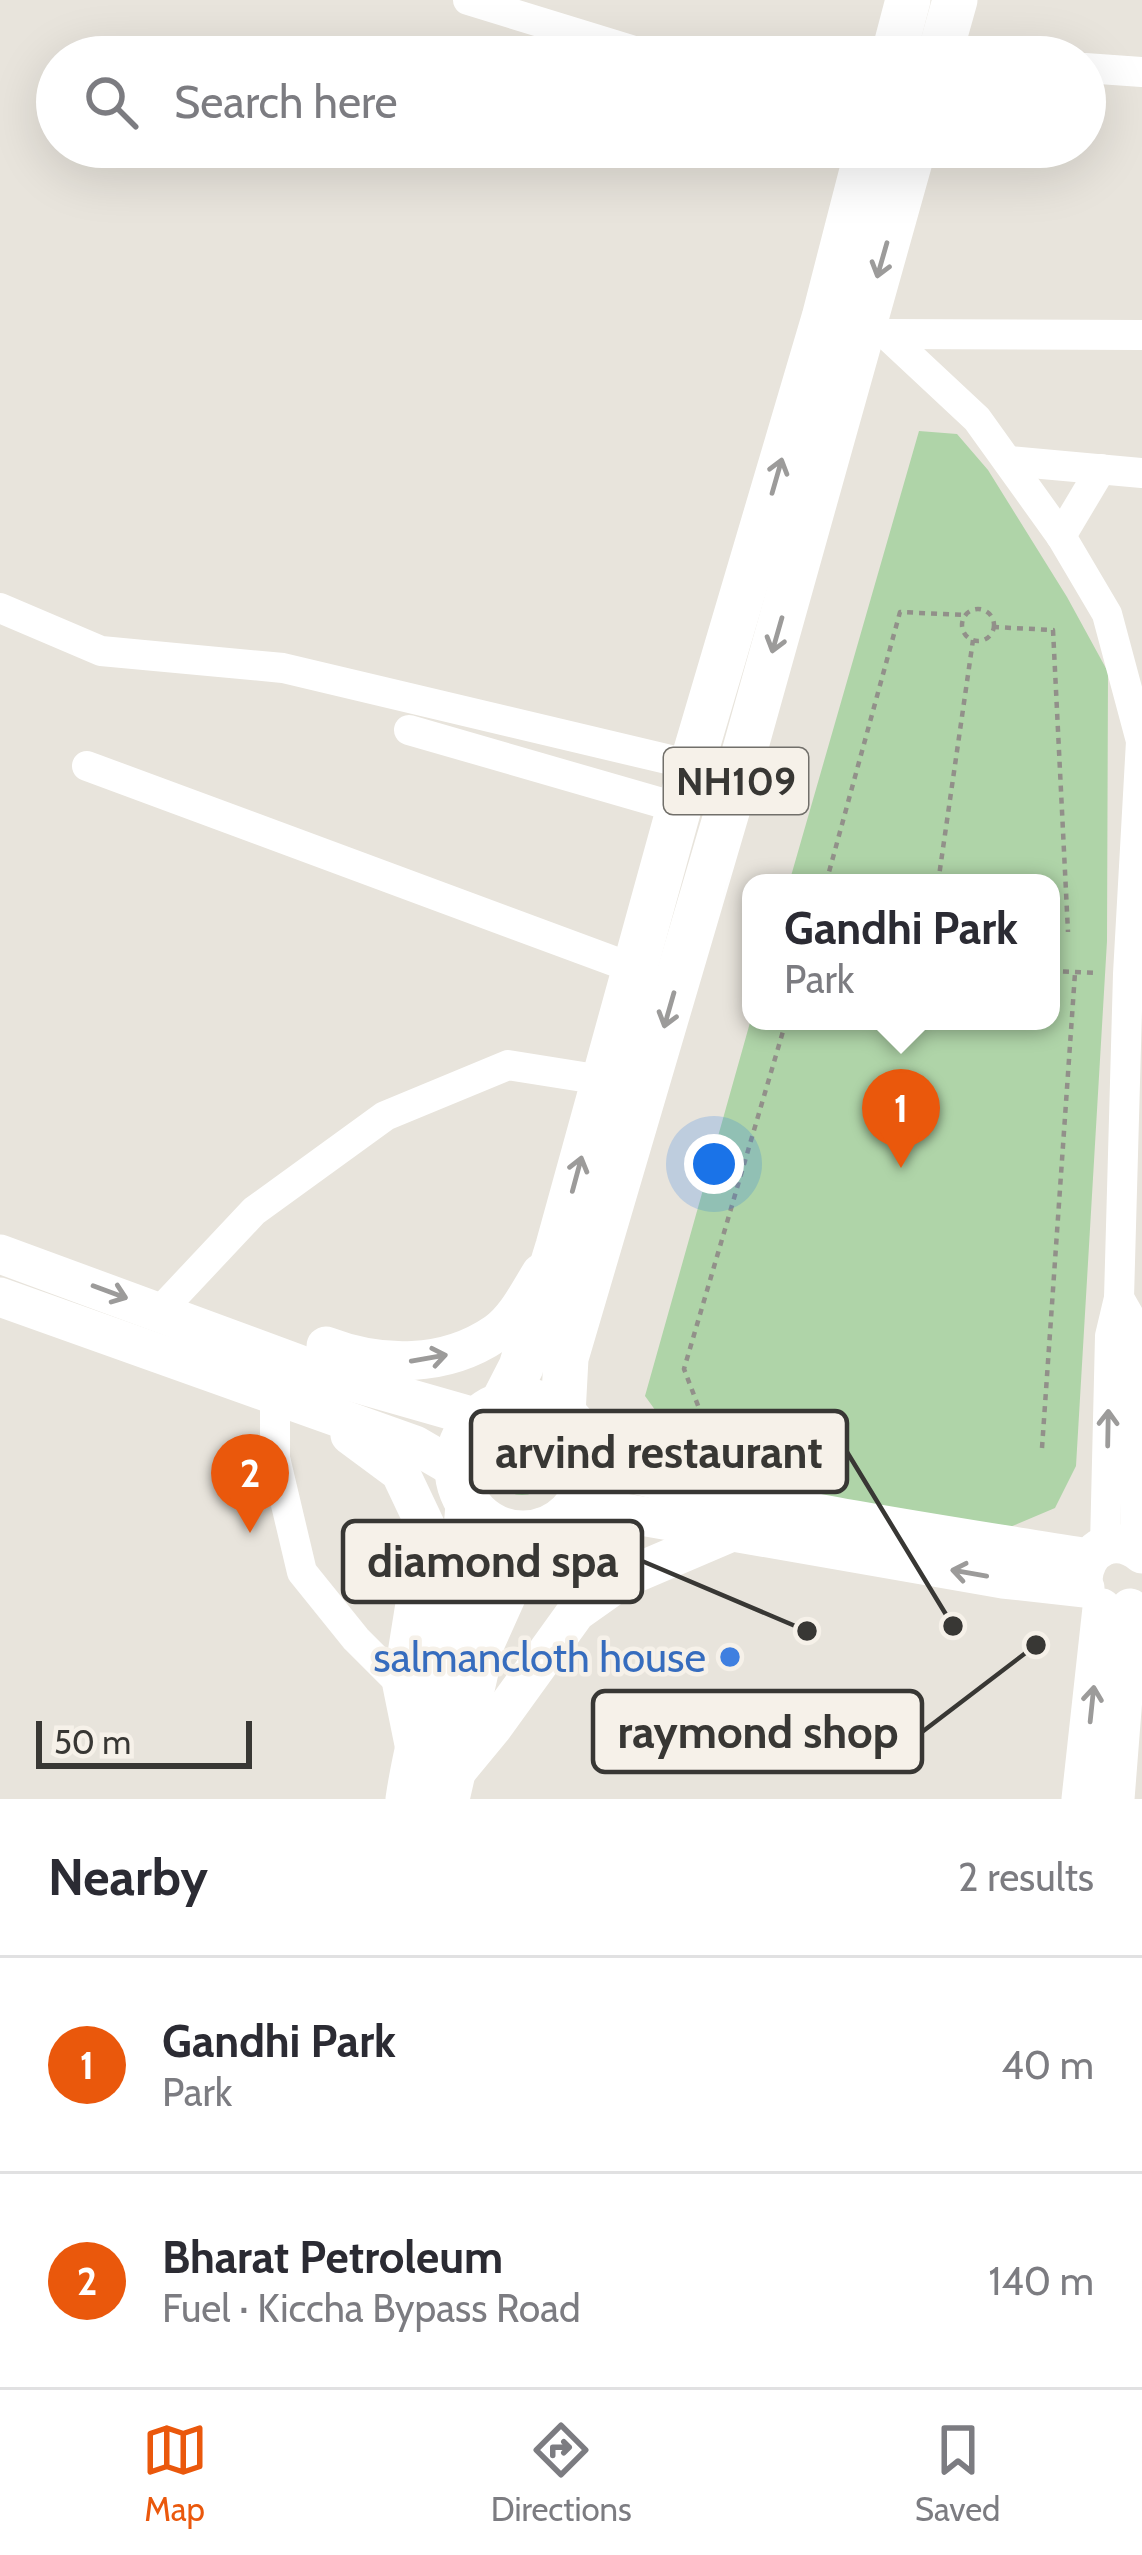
<!DOCTYPE html>
<html lang="en">
<head>
<meta charset="utf-8">
<style>
  :root { --surface:#fff; --page:#f2f2f3; --text:#2b2b33; --muted:#7c7c81; --line:#e1e1e2; --accent:#ea580c }
  body { margin:0; font-family:Cabin,sans-serif; background:var(--page); color:var(--text) }
  .scale { position:absolute; left:36px; bottom:30px; width:216px; box-sizing:border-box; padding-left:12px; border:6px solid #383734; border-top:0; font-size:33px; line-height:42px; white-space:nowrap; color:#383734; -webkit-text-stroke:9px #f6f1e9; paint-order:stroke }
  .you { position:absolute; left:714px; top:1164px; width:42px; height:42px; margin:-30px; border:9px solid #fff; border-radius:50%; background:#1a73e8; box-shadow:0 0 0 18px #1a73e833 }
  .badge { display:grid; place-items:center; width:78px; height:78px; border-radius:50%; background:var(--accent); color:#fff; font-size:39px; font-weight:700 }
  .pin { position:absolute; translate:-50% -99px; filter:drop-shadow(0 3px 6px #0008) }
  .pin::after { content:''; position:absolute; top:63px; width:42px; height:36px; background:inherit; clip-path:polygon(0 0,100% 0,50% 100%) }
  .popup { position:absolute; left:742px; top:874px; width:318px; height:156px; box-sizing:border-box; display:grid; place-content:center; border-radius:24px; background:var(--surface); filter:drop-shadow(0 3px 9px #0005); font-size:39px; white-space:nowrap; color:var(--muted) }
  .popup b { font-size:45px; color:var(--text) }
  .popup::after { content:''; position:absolute; left:50%; top:100%; margin-left:-24px; border:24px solid transparent; border-top-color:var(--surface) }
  .list { margin:0; padding:0; list-style:none }
  h2 { display:flex; justify-content:space-between; align-items:center; height:156px; margin:0; padding:0 48px; font-size:51px }
  h2 small { font-size:39px; font-weight:400; color:var(--muted) }
  .list li { display:grid; grid-template-columns:78px 1fr auto; gap:36px; align-items:center; box-sizing:border-box; height:216px; padding:0 48px; border-top:3px solid var(--line) }
  .list b { display:block; font-size:45px; white-space:nowrap }
  .list p { margin:0; font-size:39px; white-space:nowrap; color:var(--muted) }
  .list em { font-size:39px; font-style:normal; color:var(--muted) }
  .icon { flex:none; width:66px; height:66px; fill:none; stroke:currentColor; stroke-width:2; stroke-linecap:round; stroke-linejoin:round }
  .map { position:relative; flex:none; width:1142px; height:1799px; overflow:hidden }
  .search { position:absolute; background:var(--surface); box-shadow:0 12px 48px #0002; left:36px; right:36px; top:36px; height:132px; display:flex; align-items:center; gap:30px; box-sizing:border-box; padding:0 42px; border-radius:66px; color:var(--muted); font-size:45px }
  .sheet { height:588px; background:var(--surface) }
  nav { display:flex; justify-content:space-around; align-items:center; box-sizing:border-box; height:168px; border-top:3px solid var(--line); background:var(--surface); font-size:33px; color:var(--muted) }
  nav a { display:grid; justify-items:center; gap:6px }
  nav .on { color:var(--accent) }
  .map>svg:first-child { display:block }
</style>
</head>
<body>
<div class="map">
<svg width="1142" height="1799" viewBox="0 0 1142 1799">
  <rect width="100%" height="100%" fill="#e8e4dc"/>
  <g fill="#afd4a8">
    <path d="M919 431 957 434 988 470 1067 597 1108 672 1107 941 1076 1466 1055 1508 1003 1530 815 1496 714 1467 679 1443 645 1396 751 1019 1051 1021V883H789Z"/>
    <circle cx="522" cy="1465" r="30"/>
  </g>
  <g fill="none" stroke-linecap="round" stroke-linejoin="round">
    <g stroke="#92908a" stroke-width="4.5" stroke-dasharray="6 6" stroke-linecap="butt">
      <circle cx="978" cy="625" r="16"/>
      <path d="M993 627 1053 630 1068 932"/>
      <path d="M826 883 900 612 965 615"/>
      <path d="M938 883 973 640"/>
      <path d="M1051 971 1098 973"/>
      <path d="M786 1021 684 1369 702 1416 793 1443 787 1474"/>
      <path d="M1042 1448 1075 973"/>
    </g>
    <g stroke="#fff" stroke-width="30">
      <path d="M468 0 654 57"/>
      <path d="M940 53 977 57"/>
      <path d="M1085 68 1142 72"/>
      <path d="M862 330 886 334 977 419 1061 536 1107 614 1141 741 1128 974 1119 1298 1110 1336 1105 1545"/>
      <path d="M886 334 1142 335"/>
      <path d="M1009 461 1142 473"/>
      <path d="M1061 536 1101 469"/>
      <path d="M0 608 101 651 283 668 692 765"/>
      <path d="M409 730 679 808"/>
      <path d="M87 766 635 969"/>
      <path d="M1119 1298 1138 1331 1135 1548"/>
      <path d="M161 1310 254 1211 385 1116 508 1065 602 1080"/>
      <path d="M275 1393V1458L302 1572 356 1639 402 1685"/>
    </g>
    <g stroke="#fff" stroke-width="39">
      <path d="M0 1254 331 1376 478 1418"/>
      <path d="M0 1297 415 1445 458 1470"/>
      <path d="M326 1346C381 1367 445 1368 496 1333 516 1319 528 1294 541 1273"/>
      <path d="M350 1435 400 1472 427 1529 402 1685 415 1749"/>
      <path d="M590 1463C754 1507 921 1531 1088 1558"/>
      <path d="M578 1505 1003 1579 1085 1588"/>
      <path d="M1083 1579C1086 1546 1116 1533 1142 1554"/>
      <path d="M451 1778 493 1727 576 1612 624 1578 727 1534"/>
      <path d="M1081 1799 1102 1608"/>
      <path d="M1115 1799 1130 1608"/>
    </g>
    <g stroke="#fff" stroke-width="45">
      <path d="M893 57 908 0"/>
      <path d="M939 57 955 0"/>
      <circle cx="523" cy="1467" r="66"/>
      <path d="M502 1404 521 1367 558 1246 679 808 824 318 868 147"/>
      <path d="M563 1414 566 1358 739 771 914 147"/>
      <path d="M408 1799C423 1700 462 1604 468 1504"/>
      <path d="M447 1799 483 1641 513 1574 543 1530"/>
    </g>
  </g>
  <defs><path id="oneway-shaft" d="M-6 0H5M1.5-3L5.5 0L1.5 3" fill="none" stroke-width="1.6" stroke-linecap="round" stroke-linejoin="round" transform="scale(3)"/></defs>
  <g stroke="#9c9b9a">
    <use href="#oneway-shaft" transform="translate(882 260) rotate(106)"/>
    <use href="#oneway-shaft" transform="translate(777 476) rotate(-74)"/>
    <use href="#oneway-shaft" transform="translate(777 635) rotate(106)"/>
    <use href="#oneway-shaft" transform="translate(669 1010) rotate(106)"/>
    <use href="#oneway-shaft" transform="translate(577 1174) rotate(-75)"/>
    <use href="#oneway-shaft" transform="translate(110 1292) rotate(20)"/>
    <use href="#oneway-shaft" transform="translate(429 1358) rotate(-10)"/>
    <use href="#oneway-shaft" transform="translate(1108 1428) rotate(-89)"/>
    <use href="#oneway-shaft" transform="translate(969 1573) rotate(-170)"/>
    <use href="#oneway-shaft" transform="translate(1092 1704) rotate(-84)"/>
  </g>
  <circle fill="#3f7fe0" stroke="#f6f1e9" stroke-width="4.5" cx="730" cy="1657" r="12"/>
  <g text-anchor="middle" dominant-baseline="central" stroke-width="9" stroke-linejoin="round" paint-order="stroke">
    <rect fill="#f6f1e9" stroke="#716f6a" stroke-width="3" x="664" y="748" width="144" height="66" rx="9"/>
    <g font-size="39" font-weight="bold" fill="#383734">
      <text x="736" y="781">NH109</text>
    </g>
    <g font-size="42" fill="#366cbe" stroke="#f6f1e9" text-anchor="end">
      <text x="706" y="1657">salmancloth house</text>
    </g>
  </g>
  <path fill="none" stroke="#383734" stroke-width="4.5" d="M953 1626L847 1452M807 1631L642 1561M1036 1645L922 1732"/>
  <g fill="#383734" stroke="#f6f1e9" stroke-width="4.5">
    <circle cx="953" cy="1626" r="12"/>
    <circle cx="807" cy="1631" r="12"/>
    <circle cx="1036" cy="1645" r="12"/>
  </g>
  <g fill="#f6f1e9" stroke="#383734" stroke-width="4.5">
    <rect x="471" y="1411" width="376" height="81" rx="12"/>
    <rect x="343" y="1521" width="299" height="81" rx="12"/>
    <rect x="593" y="1691" width="329" height="81" rx="12"/>
  </g>
  <g font-size="45" text-anchor="middle" font-weight="bold" fill="#383734">
    <text x="659" y="1468">arvind restaurant</text>
    <text x="493" y="1577">diamond spa</text>
    <text x="758" y="1748">raymond shop</text>
  </g>
</svg>
<div class="scale">50 m</div>
<div class="you"></div>
<div class="pin badge" style="left:901px;top:1168px">1</div>
<div class="popup"><b>Gandhi Park</b>Park</div>
<div class="pin badge" style="left:250px;top:1533px">2</div>
<div class="search"><svg class="icon" aria-label="search" viewBox="0 0 24 24"><circle cx="10" cy="10" r="6"/><path d="M15 15l6 6"/></svg>Search here</div>
</div>
<section class="sheet">
<h2>Nearby<small>2 results</small></h2>
<ul class="list">
<li><span class="badge">1</span><div><b>Gandhi Park</b><p>Park</p></div><em>40 m</em></li>
<li><span class="badge">2</span><div><b>Bharat Petroleum</b><p>Fuel · Kiccha Bypass Road</p></div><em>140 m</em></li>
</ul>
</section>
<nav>
<a class="on"><svg class="icon" aria-label="map" viewBox="0 0 24 24"><path d="M3 6l6-2 6 2 6-2v14l-6 2-6-2-6 2zM9 4v14M15 6v14"/></svg>Map</a>
<a><svg class="icon" aria-label="directions" viewBox="0 0 24 24"><path d="M12 3l9 9-9 9-9-9zM9 14v-3h6M13 9l2 2-2 2"/></svg>Directions</a>
<a><svg class="icon" aria-label="saved" viewBox="0 0 24 24"><path d="M7 4h10v16l-5-4-5 4z"/></svg>Saved</a>
</nav>
</body>
</html>
